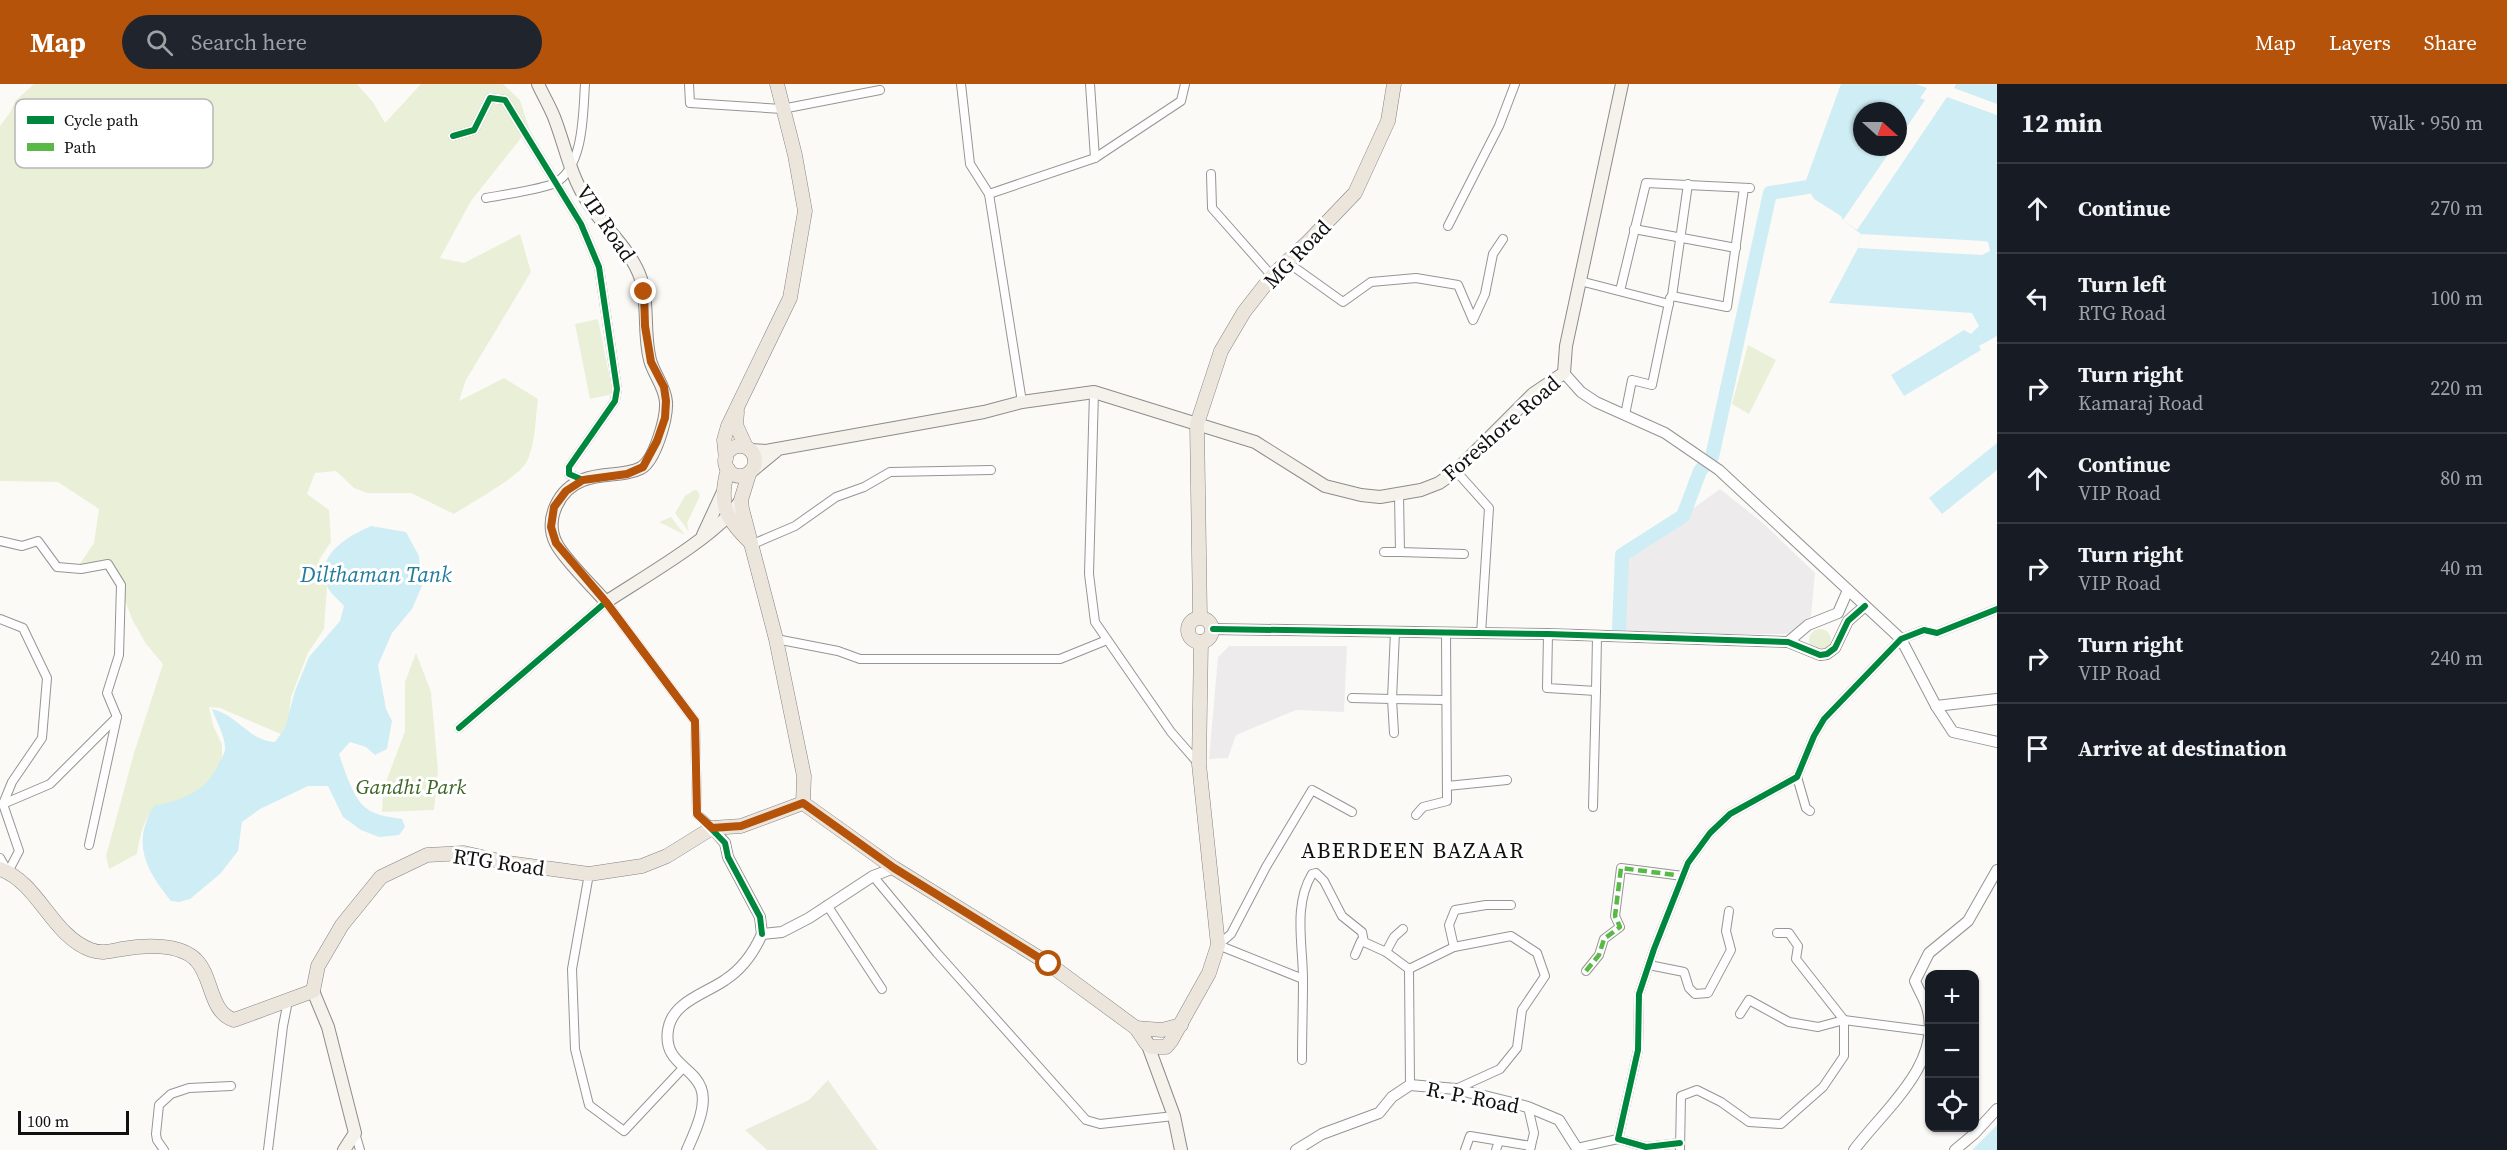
<!DOCTYPE html>
<html lang="en">
<head>
<meta charset="utf-8">
<style>
  :root { --surface:#171b24; --page:#20242c; --text:#f1f3f6; --muted:#9ea1a6; --line:#363941; --accent:#b45309 }
  body { margin:0; font-family:"Source Serif 4",serif; background:var(--page); color:var(--text) }
  .controls { position:absolute; right:18px; bottom:18px; display:grid; overflow:hidden; border-radius:12px; box-shadow:0 2px 4px #0004 }
  .controls button { width:54px; height:54px; display:grid; place-items:center; padding:0; border:0; border-bottom:2px solid var(--line); background:var(--surface); color:var(--text); font:30px sans-serif }
  .compass { position:absolute; left:1853px; top:18px; width:54px; height:54px; border-radius:50%; background:var(--surface); box-shadow:0 2px 4px #0004; rotate:111deg }
  .scale { position:absolute; left:18px; bottom:15px; width:111px; box-sizing:border-box; padding-left:6px; border:3px solid #101010; border-top:0; font-size:16px; line-height:21px; white-space:nowrap; color:#101010; -webkit-text-stroke:4px #fff; paint-order:stroke }
  .stop { position:absolute; width:18px; height:18px; margin:-14px; border:4px solid #b45309; border-radius:50%; background:#fff }
  .stop.end { background:#b45309; border-color:#fff; box-shadow:0 2px 6px #0008 }
  .list { margin:0; padding:0; list-style:none }
  h2 { display:flex; justify-content:space-between; align-items:center; height:78px; margin:0; padding:0 24px; font-size:26px }
  h2 small { font-size:20px; font-weight:400; color:var(--muted) }
  .list li { display:grid; grid-template-columns:39px 1fr auto; gap:18px; align-items:center; box-sizing:border-box; height:90px; padding:0 24px; border-top:2px solid var(--line) }
  .list b { display:block; font-size:22px; white-space:nowrap }
  .list p { margin:0; font-size:20px; white-space:nowrap; color:var(--muted) }
  .list em { font-size:20px; font-style:normal; color:var(--muted) }
  .icon { flex:none; width:33px; height:33px; fill:none; stroke:currentColor; stroke-width:2; stroke-linecap:round; stroke-linejoin:round }
  .map { position:relative; flex:none; width:1997px; height:1066px; overflow:hidden }
  header { display:flex; align-items:center; gap:36px; box-sizing:border-box; height:84px; padding:0 30px; background:var(--accent); color:#fff }
  header strong { font-size:28px }
  nav { display:flex; gap:33px; margin-inline-start:auto; font-size:21px }
  .search { width:420px; height:54px; background:var(--page); display:flex; align-items:center; gap:15px; box-sizing:border-box; padding:0 21px; border-radius:33px; color:var(--muted); font-size:22px }
  main { display:flex }
  aside { flex:1; background:var(--surface) }
  .map>svg:first-child { display:block }
</style>
</head>
<body>
<header>
<strong>Map</strong>
<div class="search"><svg class="icon" aria-label="search" viewBox="0 0 24 24"><circle cx="10" cy="10" r="6"/><path d="M15 15l6 6"/></svg>Search here</div>
<nav><a>Map</a><a>Layers</a><a>Share</a></nav>
</header>
<main>
<div class="map">
<svg width="1997" height="1066" viewBox="0 0 1997 1066">
  <rect width="100%" height="100%" fill="#fcfaf7"/>
  <g fill="#eeebed">
    <path d="M1720 405 1763 439 1815 489 1811 532 1790 550H1621L1626 473Z"/>
    <path d="M1229 562H1347L1344 628 1296 626 1236 651 1228 674 1209 675 1218 573Z"/>
  </g>
  <g fill="#eaf0d8">
    <path d="M34 0H357L373 18 385 39 421 0H503L520 16 529 44 471 117 440 174 464 179 520 150 531 188 466 296 459 317 504 294 538 315C535 335 536 361 526 379 517 394 471 419 454 430L411 409H367L354 404 336 387 315 389 307 410 329 426 331 458 319 476 327 503 324 545 308 569 291 613 288 639 283 651 220 624 209 623 213 641 222 661V683L192 716C150 717 144 730 137 770L109 785 106 772 134 669 163 580 146 560 132 535 111 478 79 481 94 459 99 425 58 398 0 397V42L11 27 15 17Z"/>
    <path d="M598 235 613 310 590 315 575 240Z"/>
    <path d="M1748 261 1776 276 1749 330 1732 320Z"/>
    <path d="M694 406 698 407 700 412 687 439 689 448 675 429 685 412Z"/>
    <path d="M671 433 685 451 659 438Z"/>
    <circle cx="1820" cy="556" r="11"/>
    <path d="M416 569 431 608 438 686 434 726 382 728 383 706 405 647V598Z"/>
  </g>
  <path fill="#ebecdc" d="M828 996 878 1066H767L745 1046 809 1016Z"/>
  <g fill="#cfedf4" fill-rule="evenodd">
    <path d="M1841 0H1997V252L1979 262 1981 266 1904 312 1891 291 1964 246 1971 250 1979 242 1972 229 1829 219 1858 164 1861 150 1843 136 1841 132 1814 115 1805 99ZM1862 27H1898V63H1862Z"/>
    <path d="M1997 359V386L1942 430 1929 414Z"/>
    <path d="M371 442 406 448 419 472 422 502 412 525 392 549 378 581 386 625 392 637 387 665 375 671 366 663 350 658 339 670C344 685 354 716 366 724 376 732 390 733 402 735L405 743 399 751 379 753 361 746 343 733 328 702H308L260 725 242 738 238 767 220 790 190 815 179 818 171 817C146 786 131 759 154 722 182 716 208 707 219 679 221 676 224 670 225 666 226 653 216 637 212 625 238 631 249 657 275 658L285 644 295 607 309 573 340 537 344 522C339 516 331 510 328 504 312 472 348 452 371 442Z"/>
    <path d="M1997 1041V1066H1972Z"/>
  </g>
  <g fill="#fcfaf7">
    <path d="M1916 0H1956L1954 4 1997 20V31L1947 13 1857 146 1843 136 1893 63H1898V56L1925 16 1920 14 1927 4Z"/>
    <path d="M1861 150 1983 157 1988 158 1990 167 1982 171 1858 164Z"/>
  </g>
  <g fill="none" stroke-linecap="round" stroke-linejoin="round">
    <path stroke="#cfedf4" stroke-width="14" d="M1619 545 1622 471 1683 432 1700 387 1712 373 1770 109 1808 103"/>
    <g stroke="#969594" stroke-width="10">
      <g id="minor">
        <path d="M689 0 690 19 782 25 880 6"/>
        <path d="M961 0 970 80 989 110 1022 318"/>
        <path d="M1090 0 1095 74"/>
        <path d="M453 52 474 46 490 14 505 16 581 140 599 183 617 305 615 317 569 383V390L583 396"/>
        <path d="M1211 90 1212 124 1272 192"/>
        <path d="M989 110 1095 74 1181 17 1185 0"/>
        <path d="M486 114C502 111 543 105 555 99 584 83 583 29 585 0"/>
        <path d="M1448 142 1499 42 1515 0"/>
        <path d="M1634 145 1736 164"/>
        <path d="M1287 178 1343 218 1371 198 1416 194 1458 201 1473 236 1485 210 1493 170 1503 155"/>
        <path d="M1580 197 1669 220"/>
        <path d="M1620 207 1646 99 1750 104"/>
        <path d="M1672 212 1727 223 1744 104"/>
        <path d="M1094 308 1089 490 1095 538 1171 648 1198 679"/>
        <path d="M1625 331 1632 296 1652 301 1670 214 1672 212 1688 100"/>
        <path d="M1456 387 1489 424 1481 550"/>
        <path d="M1399 410 1400 468 1464 470"/>
        <path d="M0 457 22 462 38 457 57 483 81 485 108 480 121 501 119 571 107 609 117 633 89 761"/>
        <path d="M753 460 795 442 836 413 864 403 890 388 991 386"/>
        <path d="M1384 468H1400"/>
        <path d="M0 535 23 544 47 594 42 654 12 698 3 720 19 767 8 788 0 774"/>
        <path d="M1395 548 1392 615 1446 616"/>
        <path d="M1937 549 1997 525"/>
        <path d="M1548 550 1547 604 1596 607 1597 552"/>
        <path d="M776 555 838 567 860 575H1060L1107 556"/>
        <path d="M1352 614 1392 615 1394 649"/>
        <path d="M459 644 606 518 695 637 697 730 712 744"/>
        <path d="M1797 693 1806 724 1810 727"/>
        <path d="M1447 702 1507 696"/>
        <path d="M3 720 50 700 117 633"/>
        <path d="M1593 723 1596 607"/>
        <path d="M1416 731 1423 723 1447 717 1446 548"/>
        <path d="M589 790 572 885 575 965 589 1021 624 1047 684 983"/>
        <path d="M873 792 937 869 1086 1036 1100 1040 1174 1032"/>
        <path d="M827 821 882 905"/>
        <path d="M1218 861 1231 850 1266 783 1312 706 1352 728"/>
        <path d="M1218 861 1303 895"/>
        <path d="M1454 863 1449 841 1455 826 1486 821H1511"/>
        <path d="M1386 868 1394 853 1403 845"/>
        <path d="M1355 871 1361 857 1364 858"/>
        <path d="M1649 881 1684 888 1689 904 1695 910 1708 909 1731 866 1726 847 1729 827"/>
        <path d="M1586 887 1599 871 1604 855 1620 843 1615 832 1621 784 1683 792"/>
        <path d="M1740 930 1749 916 1789 938 1818 943 1844 936 1929 947"/>
        <path d="M1302 976C1302 949 1303 922 1303 896 1303 860 1293 822 1312 790L1316 789 1324 797 1342 832 1362 848 1364 858 1386 868 1409 885"/>
        <path d="M1410 1001 1409 885 1454 863 1511 852 1537 869 1545 892 1522 926 1517 964 1500 985 1456 1005"/>
        <path d="M1528 1023 1534 1049 1530 1066"/>
        <path d="M355 1049 360 1066"/>
        <path d="M1680 1059 1646 1063 1618 1055 1638 966 1639 910 1654 865 1688 779 1710 749 1730 730 1797 693 1814 652 1824 635 1901 555 1924 546"/>
        <path d="M1577 1064 1618 1055"/>
        <path d="M164 1066 157 1056 156 1050 159 1021 171 1010 189 1004 231 1002"/>
        <path d="M268 1066 283 942 288 917"/>
        <path d="M1465 1066 1470 1052 1531 1062"/>
        <path d="M1496 1066 1499 1057"/>
        <path d="M1680 1066 1681 1012 1697 1006 1721 1018 1749 1038 1781 1040 1823 1003 1844 972V936L1796 875 1798 862 1789 849H1777"/>
      </g>
    </g>
    <g stroke="#969594" stroke-width="12">
      <g id="tertiary">
        <path d="M1564 289 1581 308 1596 318 1665 349 1719 386 1901 555 1936 622 1953 648 1997 658"/>
        <path d="M1213 545 1548 550 1788 558 1820 571 1827 570 1835 564 1848 537 1865 522"/>
        <path d="M1788 558 1808 541 1838 529 1848 506"/>
        <path d="M1936 622 1997 615"/>
        <path d="M712 744 725 759 728 773 760 833 762 850"/>
        <path d="M687 1066C694 1050 708 1022 701 1004 693 982 663 979 668 946 672 918 705 910 725 896 742 885 754 868 762 850L782 848 809 834 873 792 894 784"/>
        <path d="M1296 1066 1322 1050 1379 1029 1392 1013 1410 1001 1456 1005 1528 1023 1559 1036 1578 1066"/>
        <path d="M1854 1066C1883 1027 1941 981 1928 927 1926 917 1919 907 1915 897L1929 869 1968 837 1997 786"/>
        <path d="M1955 1066 1974 1050 1997 1025"/>
      </g>
    </g>
    <g stroke="#8d8c8b" stroke-width="14">
      <g id="secondary">
        <path d="M538 0C543 11 549 21 554 33 565 61 570 91 587 117 603 143 631 165 641 195 649 221 643 249 650 276 654 291 665 302 666 318 667 334 655 376 641 384 623 393 602 388 583 396 559 405 544 435 556 459 563 474 593 503 606 518 642 494 719 451 741 416"/>
        <path d="M750 366 766 367 984 328 1022 318 1094 308 1255 358 1325 402 1361 411 1380 413 1421 406 1439 399 1456 387 1533 310 1564 289 1566 262 1622 0"/>
        <path d="M753 386 776 367"/>
        <path d="M703 451 722 410"/>
        <path d="M313 907 328 943 355 1049 344 1066"/>
        <path d="M1146 956 1174 1032 1181 1066"/>
      </g>
    </g>
    <g stroke="#848381" stroke-width="15">
      <g id="primary">
        <path d="M737 328 736 341 746 363"/>
        <circle cx="740" cy="377" r="15"/>
        <path d="M726 375 724 356 728 342 790 214 805 127 795 71 777 0"/>
        <path d="M728 385C718 420 725 434 751 459"/>
        <path d="M749 390 741 416 742 425 776 555 804 692 803 719 894 784 1049 880 1136 944 1147 960 1152 963H1166L1171 957 1209 889 1218 861 1199 680 1201 558"/>
        <path d="M1200 533 1197 340 1221 267 1244 228 1272 192 1309 157 1355 109 1388 37 1394 0"/>
        <circle cx="1200" cy="546" r="12"/>
        <path d="M0 785C39 799 51 851 91 866 102 870 111 867 122 865 143 861 180 859 196 876 213 893 209 928 234 936L313 907 318 882 342 841 381 793 427 771 464 769 508 779 589 790 642 782 667 772 712 744 741 742 803 719"/>
        <path d="M1136 944 1162 946 1181 941"/>
      </g>
    </g>
    <use href="#minor" stroke="#fffefe" stroke-width="8"/>
    <use href="#tertiary" stroke="#fffefe" stroke-width="10"/>
    <use href="#secondary" stroke="#f5f2ec" stroke-width="12"/>
    <use href="#primary" stroke="#ece5dc" stroke-width="14"/>
    <path stroke="#58b947" stroke-width="4.5" stroke-dasharray="9 4.5" stroke-linecap="butt" d="M1586 887 1599 871 1604 855 1620 843 1615 832 1621 784 1683 792"/>
    <g stroke="#fff" stroke-width="10">
      <g id="cycleway">
        <path d="M453 52 474 46 490 14 505 16 581 140 599 183 617 305 615 317 569 383V390L583 396"/>
        <path d="M1213 545 1548 550 1788 558 1820 571 1827 570 1835 564 1848 537 1865 522"/>
        <path d="M459 644 606 518 695 637 697 730 725 759 728 773 760 833 762 850"/>
        <path d="M1680 1059 1646 1063 1618 1055 1638 966 1639 910 1654 865 1688 779 1710 749 1730 730 1797 693 1814 652 1824 635 1901 555 1924 546 1937 549 1997 525"/>
      </g>
    </g>
    <use href="#cycleway" stroke="#00873e" stroke-width="6"/>
  </g>
  <g fill="none" stroke-linecap="round" stroke-linejoin="round">
    <path stroke="#b45309" stroke-width="8" d="M644 208 645 242 651 278 664 303 666 317 665 334 657 357 643 383 627 390 583 396 566 407 554 423 551 443 556 459 606 518 695 637 697 730 712 744 741 742 803 719 894 784 1049 880"/>
  </g>
  <g text-anchor="middle" dominant-baseline="central" stroke-width="6" stroke-linejoin="round" paint-order="stroke">
    <g font-size="21" fill="#101010" stroke="#fff">
      <text transform="translate(606 139) rotate(56)">VIP Road</text>
      <text transform="translate(1297 170) rotate(-46)">MG Road</text>
      <text transform="translate(1501 344) rotate(-41)">Foreshore Road</text>
      <text transform="translate(499 778) rotate(8)">RTG Road</text>
      <text transform="translate(1473 1013) rotate(11)">R. P. Road</text>
    </g>
    <g font-size="21" font-style="italic" fill="#3d6524" stroke="#fff">
      <text x="411" y="702">Gandhi Park</text>
    </g>
    <g font-size="22" font-style="italic" fill="#217c9b" stroke="#fff">
      <text x="376" y="490">Dilthaman Tank</text>
    </g>
    <g font-size="22" letter-spacing="1.5" fill="#101010" stroke="#fff">
      <text x="1413" y="766">ABERDEEN BAZAAR</text>
    </g>
  </g>
  <rect x="15" y="15" width="198" height="69" rx="9" fill="#fff" stroke="#b7b7b7" stroke-width="1.5"/>
  <rect x="27" y="32" width="27" height="8" fill="#00873e"/>
  <rect x="27" y="59" width="27" height="8" fill="#58b947"/>
  <g font-size="16" fill="#101010">
    <text x="64" y="42">Cycle path</text>
    <text x="64" y="69">Path</text>
  </g>
</svg>
<div class="controls">
<button>+</button>
<button>−</button>
<button><svg class="icon" aria-label="locate" viewBox="0 0 24 24"><circle cx="12" cy="12" r="6"/><path d="M12 2v4M12 18v4M2 12h4M18 12h4"/></svg></button>
</div>
<svg class="compass" viewBox="-18 -18 36 36"><path d="M0-13l5 13h-10z" fill="#e53935"/><path d="M0 13l5-13h-10z" fill="#9ea1a6"/></svg>
<div class="scale">100 m</div>
<div class="stop" style="left:1049px;top:880px"></div>
<div class="stop end" style="left:644px;top:208px"></div>
</div>
<aside>
<h2>12 min<small>Walk · 950 m</small></h2>
<ul class="list">
<li><svg class="icon" aria-label="ahead" viewBox="0 0 24 24"><path d="M12 20V5M6 11l6-6 6 6"/></svg><div><b>Continue</b></div><em>270 m</em></li>
<li><svg class="icon" aria-label="left" viewBox="0 0 24 24"><path d="M17 20v-9H6M10 6l-5 5 5 5"/></svg><div><b>Turn left</b><p>RTG Road</p></div><em>100 m</em></li>
<li><svg class="icon" aria-label="right" viewBox="0 0 24 24"><path d="M7 20v-9h11M14 6l5 5-5 5"/></svg><div><b>Turn right</b><p>Kamaraj Road</p></div><em>220 m</em></li>
<li><svg class="icon" aria-label="ahead" viewBox="0 0 24 24"><path d="M12 20V5M6 11l6-6 6 6"/></svg><div><b>Continue</b><p>VIP Road</p></div><em>80 m</em></li>
<li><svg class="icon" aria-label="right" viewBox="0 0 24 24"><path d="M7 20v-9h11M14 6l5 5-5 5"/></svg><div><b>Turn right</b><p>VIP Road</p></div><em>40 m</em></li>
<li><svg class="icon" aria-label="right" viewBox="0 0 24 24"><path d="M7 20v-9h11M14 6l5 5-5 5"/></svg><div><b>Turn right</b><p>VIP Road</p></div><em>240 m</em></li>
<li><svg class="icon" aria-label="arrive" viewBox="0 0 24 24"><path d="M6 21V4h12l-3 4 3 4H6"/></svg><div><b>Arrive at destination</b></div></li>
</ul>
</aside>
</main>
</body>
</html>
